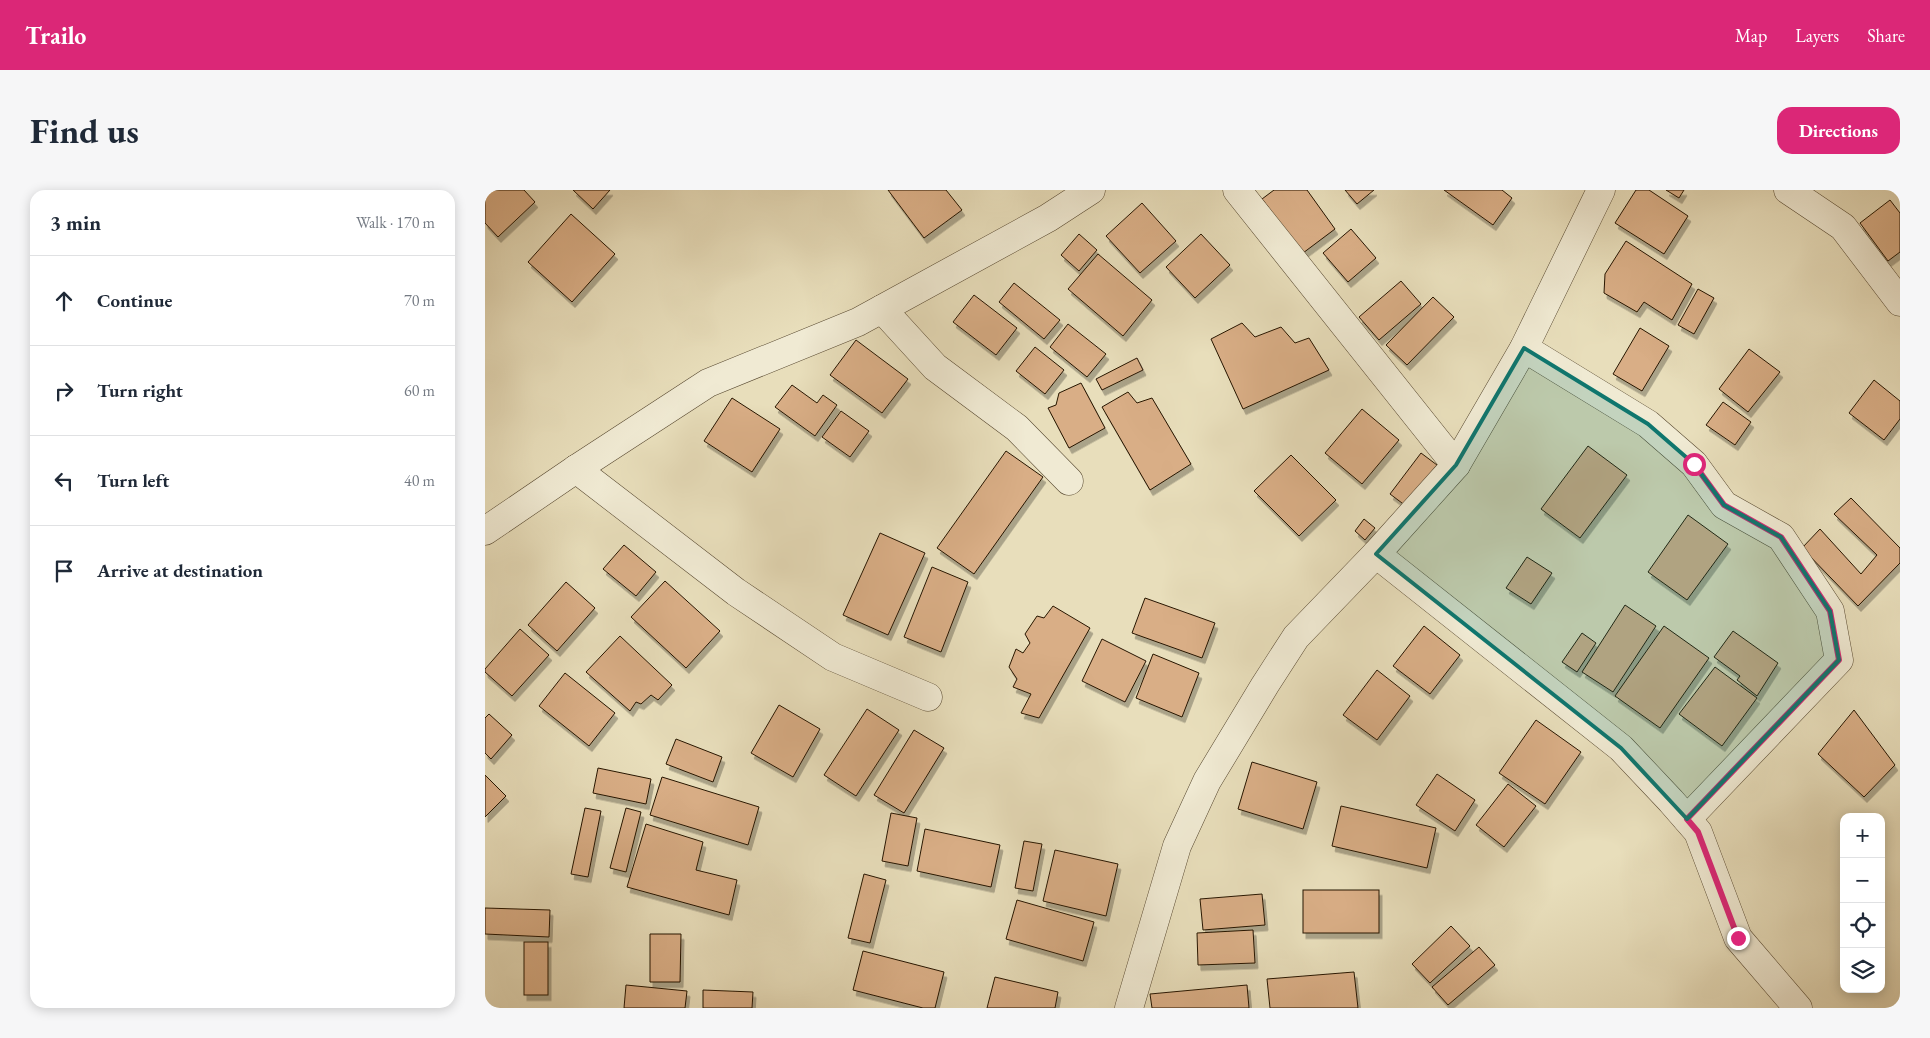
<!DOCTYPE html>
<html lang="en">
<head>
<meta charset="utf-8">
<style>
  :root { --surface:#fff; --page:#f6f6f7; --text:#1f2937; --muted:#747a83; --line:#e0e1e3; --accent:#db2777 }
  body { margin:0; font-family:"EB Garamond",serif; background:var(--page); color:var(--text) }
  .controls { position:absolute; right:15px; bottom:15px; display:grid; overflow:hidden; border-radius:10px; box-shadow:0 2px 12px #0003 }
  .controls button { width:45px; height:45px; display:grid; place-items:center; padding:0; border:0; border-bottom:1px solid var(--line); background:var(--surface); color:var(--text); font:25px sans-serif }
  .stop { position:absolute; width:15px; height:15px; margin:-11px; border:4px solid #db2777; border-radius:50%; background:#fff }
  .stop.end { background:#db2777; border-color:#fff; box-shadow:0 1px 5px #0008 }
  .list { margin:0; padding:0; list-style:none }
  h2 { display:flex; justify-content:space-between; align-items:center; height:65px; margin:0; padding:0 20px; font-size:21px }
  h2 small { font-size:16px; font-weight:400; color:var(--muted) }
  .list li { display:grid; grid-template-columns:32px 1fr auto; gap:15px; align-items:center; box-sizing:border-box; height:90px; padding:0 20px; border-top:1px solid var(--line) }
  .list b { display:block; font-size:19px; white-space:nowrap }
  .list em { font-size:16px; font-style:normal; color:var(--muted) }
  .icon { flex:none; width:28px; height:28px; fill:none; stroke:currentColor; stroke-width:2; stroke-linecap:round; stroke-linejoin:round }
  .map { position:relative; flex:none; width:1415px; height:818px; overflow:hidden; border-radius:15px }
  header { display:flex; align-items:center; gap:30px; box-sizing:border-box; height:70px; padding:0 25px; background:var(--accent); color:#fff }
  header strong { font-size:24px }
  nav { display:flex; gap:28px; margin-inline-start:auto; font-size:18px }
  .intro { display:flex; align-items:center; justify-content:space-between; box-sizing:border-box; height:120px; padding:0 30px }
  h1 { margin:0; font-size:35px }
  .button { padding:12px 22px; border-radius:15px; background:var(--accent); color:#fff; font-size:18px; font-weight:700 }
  main { display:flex; gap:30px; padding:0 30px }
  aside { flex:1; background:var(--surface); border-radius:15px; box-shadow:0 2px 12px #0003 }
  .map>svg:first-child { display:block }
</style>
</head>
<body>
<header>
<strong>Trailo</strong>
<nav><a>Map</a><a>Layers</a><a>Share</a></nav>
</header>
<div class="intro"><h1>Find us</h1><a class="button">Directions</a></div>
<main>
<aside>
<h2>3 min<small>Walk · 170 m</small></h2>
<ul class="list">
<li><svg class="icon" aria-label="ahead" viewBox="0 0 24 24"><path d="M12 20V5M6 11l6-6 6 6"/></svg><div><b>Continue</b></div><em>70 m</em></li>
<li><svg class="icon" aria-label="right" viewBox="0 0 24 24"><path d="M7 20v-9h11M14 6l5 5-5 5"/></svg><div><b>Turn right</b></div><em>60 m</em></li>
<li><svg class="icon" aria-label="left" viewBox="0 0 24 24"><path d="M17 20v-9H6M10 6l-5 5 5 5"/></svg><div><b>Turn left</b></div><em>40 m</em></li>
<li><svg class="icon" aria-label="arrive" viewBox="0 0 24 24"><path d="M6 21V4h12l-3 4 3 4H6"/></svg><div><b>Arrive at destination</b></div></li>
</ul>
</aside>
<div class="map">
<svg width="1415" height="818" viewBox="0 0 1415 818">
  <defs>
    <filter id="shadow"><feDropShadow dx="3" dy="5.5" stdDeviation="0" flood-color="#0004"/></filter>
  </defs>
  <rect width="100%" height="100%" fill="#e8debb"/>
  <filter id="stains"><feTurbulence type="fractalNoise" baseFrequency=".004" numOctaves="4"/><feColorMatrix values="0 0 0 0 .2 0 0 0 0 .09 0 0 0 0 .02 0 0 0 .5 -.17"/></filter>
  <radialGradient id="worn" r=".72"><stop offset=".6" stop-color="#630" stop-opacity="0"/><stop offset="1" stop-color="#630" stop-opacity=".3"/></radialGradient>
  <g fill="#d9ae86" stroke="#261500" filter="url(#shadow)">
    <path d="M3 0H39L50 12 13 47 0 33V2Z"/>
    <path d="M88 0H125L108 19Z"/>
    <path d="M403 0H461L477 20 439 48Z"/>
    <path d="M789 0H822L850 39 818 63 777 9Z"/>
    <path d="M860 0H889L872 14Z"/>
    <path d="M959 0H1017L1027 8 1008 35Z"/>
    <path d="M1151 0H1164L1203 26 1179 64 1130 33Z"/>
    <path d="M1181 0H1199L1194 8Z"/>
    <path d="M1405 10 1415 23V62L1403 71 1375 33Z"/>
    <path d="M657 13 691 51 655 83 621 46Z"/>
    <path d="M86 24 130 64 87 112 43 72Z"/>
    <path d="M866 39 891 68 863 92 838 63Z"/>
    <path d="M594 44 612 60 594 81 576 65Z"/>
    <path d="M716 44 745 75 710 108 681 77Z"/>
    <path d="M1141 51 1207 94 1187 130 1159 112 1152 122 1119 103 1120 84Z"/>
    <path d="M613 64 667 110 638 146 583 99Z"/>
    <path d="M916 91 936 114 894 150 874 127Z"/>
    <path d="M529 93 575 130 559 149 514 112Z"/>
    <path d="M1213 99 1229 108 1209 144 1193 135Z"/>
    <path d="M489 105 532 138 511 165 468 132Z"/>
    <path d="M948 107 969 127 922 175 901 155Z"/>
    <path d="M757 133 770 147 796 137 810 153 824 148 844 180 758 219 726 149Z"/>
    <path d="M583 134 621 164 602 187 565 157Z"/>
    <path d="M1155 138 1184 156 1157 201 1128 184Z"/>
    <path d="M371 150 423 189 397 223 345 185Z"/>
    <path d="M550 157 579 180 560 204 531 181Z"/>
    <path d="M1264 159 1295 182 1263 222 1234 199Z"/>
    <path d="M652 168 658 180 617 200 611 189Z"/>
    <path d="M1389 190 1415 211V229L1399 250 1364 223Z"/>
    <path d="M596 193 620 238 584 258 563 218 571 215 574 203Z"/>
    <path d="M307 195 332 213 338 205 352 215 330 246 290 217Z"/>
    <path d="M643 202 652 213 667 208 706 274 665 300 617 217Z"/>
    <path d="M247 208 295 239 267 282 219 251Z"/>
    <path d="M1238 212 1266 232 1250 255 1221 235Z"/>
    <path d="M877 219 914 250 877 294 840 263Z"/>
    <path d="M356 221 384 241 365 267 337 247Z"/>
    <path d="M1103 256 1142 285 1095 348 1056 319Z"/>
    <path d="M521 261 558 287 489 384 452 358Z"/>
    <path d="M936 263 952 275 921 316 905 304Z"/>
    <path d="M806 265 851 310 814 346 769 301Z"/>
    <path d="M1366 308 1415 358V373L1373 416 1317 358 1335 339 1376 384 1392 365 1349 324Z"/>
    <path d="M1203 325 1243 354 1202 410 1163 382Z"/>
    <path d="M879 329 890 338 880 350 870 341Z"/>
    <path d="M395 343 440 363 403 445 358 425Z"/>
    <path d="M139 355 171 382 151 406 118 379Z"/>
    <path d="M1042 367 1067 383 1046 414 1021 398Z"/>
    <path d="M447 377 483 392 456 462 419 447Z"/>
    <path d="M180 391 235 441 201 478 146 427Z"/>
    <path d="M81 392 110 418 72 461 43 435Z"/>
    <path d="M660 408 730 433 717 468 647 443Z"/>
    <path d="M1140 415 1171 436 1128 502 1097 482Z"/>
    <path d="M568 416 605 438 554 528 536 523 546 504 528 497 532 489 524 477 531 459 538 463 545 453 540 444 552 426 559 428Z"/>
    <path d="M939 436 975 465 945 504 908 476Z"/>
    <path d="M1179 436 1224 468 1175 538 1130 506Z"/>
    <path d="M35 439 64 465 27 506 0 482V479Z"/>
    <path d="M1248 441 1293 473 1272 506 1252 490 1255 486 1229 467Z"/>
    <path d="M1097 443 1111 453 1092 482 1077 472Z"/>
    <path d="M135 446 187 495 173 510 166 505 156 514 151 512 145 521 101 482Z"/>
    <path d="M617 449 661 471 640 512 597 491Z"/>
    <path d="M668 464 714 483 697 527 651 508Z"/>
    <path d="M1230 477 1272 508 1237 556 1194 524Z"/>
    <path d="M892 480 925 506 892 550 858 525Z"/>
    <path d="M80 483 130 523 104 556 54 516Z"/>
    <path d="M294 515 335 539 308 587 266 563Z"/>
    <path d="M382 519 414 540 371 606 339 585Z"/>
    <path d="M1369 520 1410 575 1379 607 1333 564Z"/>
    <path d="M4 524 27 545 6 569 0 563V528Z"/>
    <path d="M1051 530 1096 562 1060 614 1014 583Z"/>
    <path d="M429 540 459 558 419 623 389 605Z"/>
    <path d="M191 549 237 567 228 592 181 574Z"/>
    <path d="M767 572 832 592 818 639 753 619Z"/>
    <path d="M113 578 166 589 161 614 108 603Z"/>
    <path d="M952 584 990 610 970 641 931 615Z"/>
    <path d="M0 585 21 606 0 627Z"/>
    <path d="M177 587 274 617 263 655 165 625Z"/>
    <path d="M1023 594 1051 616 1019 657 991 635Z"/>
    <path d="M856 616 951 638 942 678 847 656Z"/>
    <path d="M100 618 116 621 103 687 86 684Z"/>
    <path d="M141 618 156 622 141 682 125 678Z"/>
    <path d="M406 623 432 628 423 676 397 671Z"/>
    <path d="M161 634 218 652 211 680 252 690 244 725 142 697Z"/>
    <path d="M440 639 515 655 506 697 432 681Z"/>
    <path d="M539 651 557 654 548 701 530 698Z"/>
    <path d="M570 660 633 674 621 726 558 711Z"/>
    <path d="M379 684 401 690 385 753 363 748Z"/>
    <rect x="818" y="700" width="76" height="43"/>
    <path d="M777 704 780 735 718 740 715 709Z"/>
    <path d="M532 710 609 732 598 771 521 749Z"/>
    <path d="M0 718 65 720 64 747 0 744Z"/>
    <path d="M966 736 985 756 945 793 927 774Z"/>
    <path d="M768 740 770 773 713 775 712 743Z"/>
    <path d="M165 744H196L195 792H165Z"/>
    <rect x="39" y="752" width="24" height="53"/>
    <path d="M994 757 1010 775 963 815 947 797Z"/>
    <path d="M378 761 459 782 450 818H438L368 800Z"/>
    <path d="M869 782 873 818H785L782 789Z"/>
    <path d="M510 787 573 802 570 818H502Z"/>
    <path d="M141 795 202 801 200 818H139Z"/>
    <path d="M762 795 764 818H667L665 804Z"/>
    <path d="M218 800 268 802 267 818H218Z"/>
  </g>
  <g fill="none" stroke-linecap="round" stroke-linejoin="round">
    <g stroke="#56472f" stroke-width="29">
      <g id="street">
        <path d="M752 0 971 275"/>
        <path d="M1303 0 1358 37 1415 112"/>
        <path d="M397 119 450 177 532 238 584 291"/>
        <path d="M1039 158 1163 234 1209 274 1239 315 1296 347 1345 421 1354 470 1202 629"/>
        <path d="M91 279 251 402 348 467 443 507"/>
        <path d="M0 341 91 279 223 193 373 132 563 28 606 0"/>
        <path d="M891 364 1136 558 1186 611 1213 642 1253 748 1313 818"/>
        <path d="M644 818 692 656 722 591 780 495 811 447 891 364 971 275 1039 158 1116 0"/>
      </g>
    </g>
    <use href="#street" stroke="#f0ead3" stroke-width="28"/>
  </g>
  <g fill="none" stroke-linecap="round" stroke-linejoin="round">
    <path stroke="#db2777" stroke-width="6" d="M1209 274 1239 315 1296 347 1345 421 1354 470 1202 629 1213 642 1253 748"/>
  </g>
  <path fill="#0f766e" fill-opacity="0.2" stroke="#0f766e" stroke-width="4" stroke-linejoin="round" d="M1039 158 1163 234 1209 274 1239 315 1296 347 1345 421 1354 470 1202 629 1136 558 891 364 971 275Z"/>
  <rect width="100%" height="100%" filter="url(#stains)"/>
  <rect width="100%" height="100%" fill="url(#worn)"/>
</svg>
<div class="controls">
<button>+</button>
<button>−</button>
<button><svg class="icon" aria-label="locate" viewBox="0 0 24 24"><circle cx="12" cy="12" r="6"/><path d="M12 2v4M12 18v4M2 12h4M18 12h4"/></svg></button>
<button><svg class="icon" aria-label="layers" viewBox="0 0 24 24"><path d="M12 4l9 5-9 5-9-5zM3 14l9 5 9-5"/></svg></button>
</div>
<div class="stop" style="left:1209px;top:274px"></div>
<div class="stop end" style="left:1253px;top:748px"></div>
</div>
</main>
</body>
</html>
